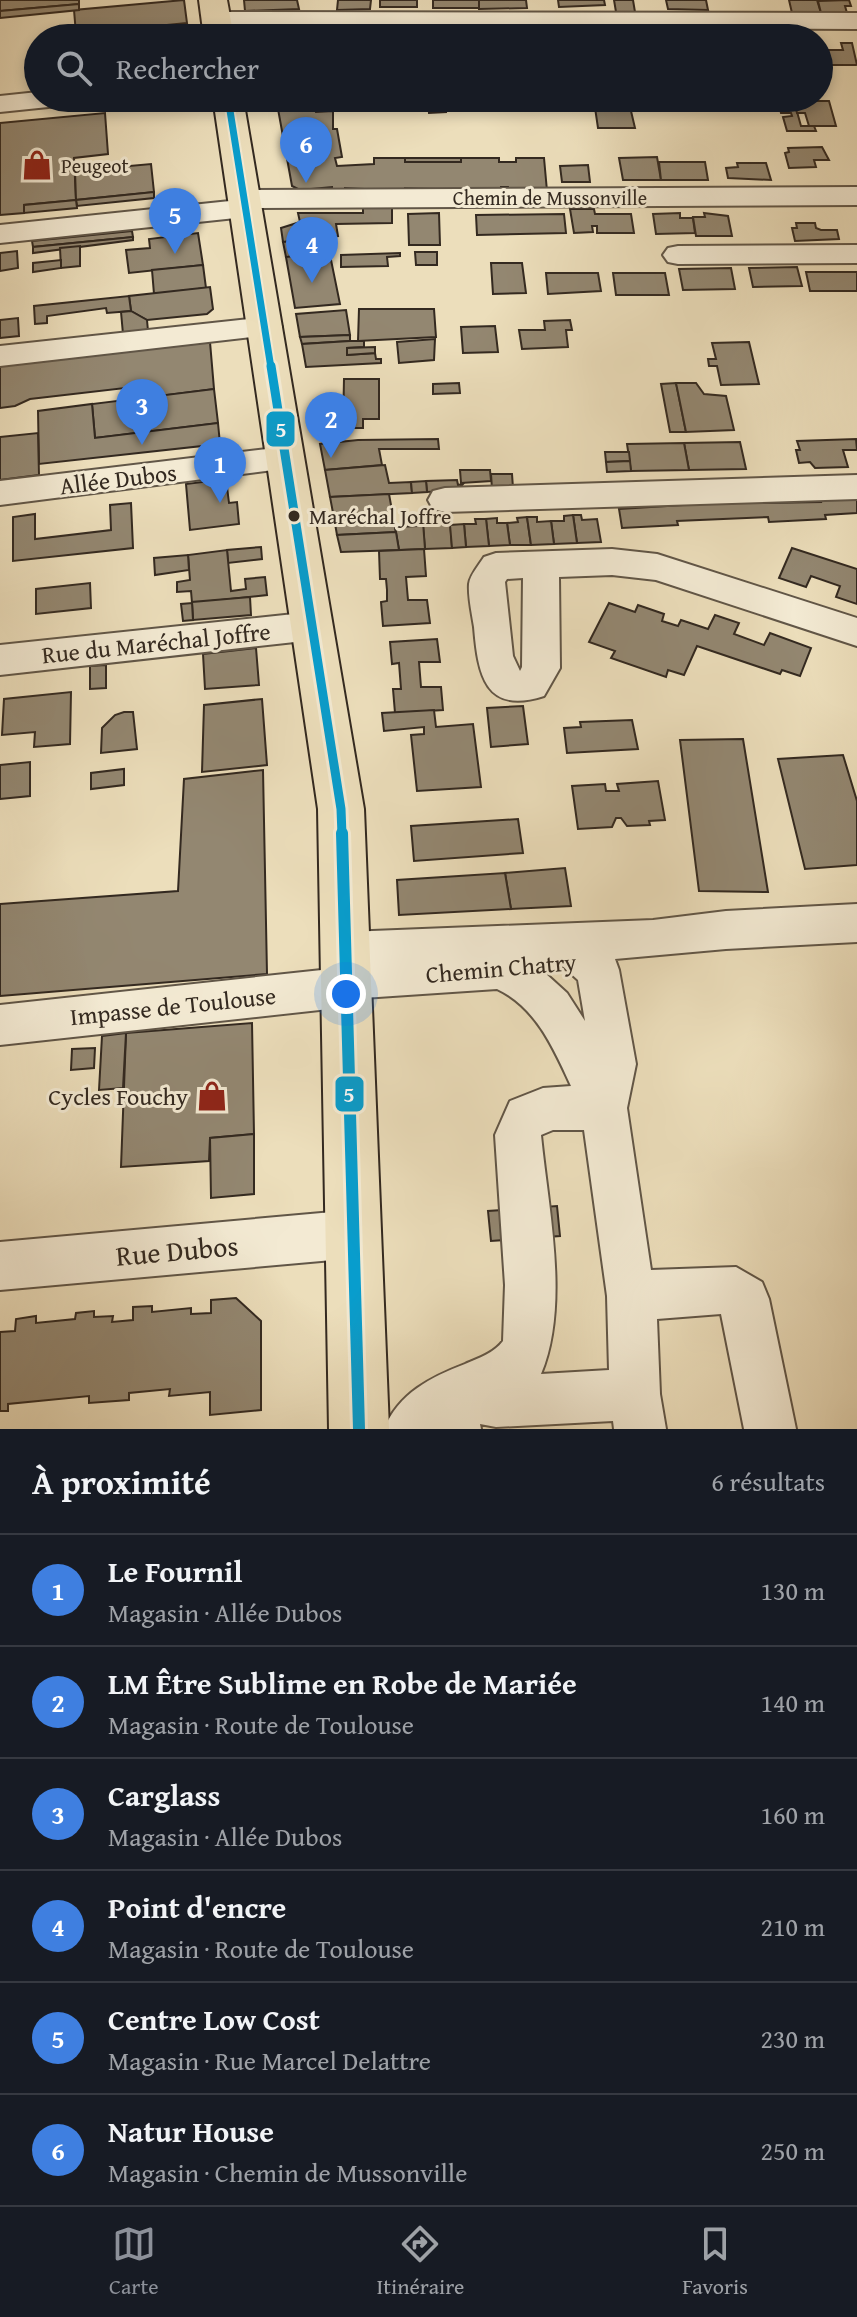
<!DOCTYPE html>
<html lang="fr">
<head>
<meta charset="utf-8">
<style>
  :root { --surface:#171b24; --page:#20242c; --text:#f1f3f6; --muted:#9ea1a6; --line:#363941; --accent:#8c9099 }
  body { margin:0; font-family:"Gentium Book Plus",serif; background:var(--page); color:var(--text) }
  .you { position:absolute; left:346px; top:994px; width:28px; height:28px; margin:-20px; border:6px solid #fff; border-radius:50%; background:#1a73e8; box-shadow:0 0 0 12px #1a73e833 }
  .badge { display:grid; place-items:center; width:52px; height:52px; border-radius:50%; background:var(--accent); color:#fff; font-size:26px; font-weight:700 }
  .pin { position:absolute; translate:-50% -66px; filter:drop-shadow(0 2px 4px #0008) }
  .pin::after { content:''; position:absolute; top:42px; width:28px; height:24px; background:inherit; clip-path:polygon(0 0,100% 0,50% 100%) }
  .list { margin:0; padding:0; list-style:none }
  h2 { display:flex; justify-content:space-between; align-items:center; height:104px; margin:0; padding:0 32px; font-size:34px }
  h2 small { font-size:26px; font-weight:400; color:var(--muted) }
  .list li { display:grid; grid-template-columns:52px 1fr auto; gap:24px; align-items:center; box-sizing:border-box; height:112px; padding:0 32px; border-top:2px solid var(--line) }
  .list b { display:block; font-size:30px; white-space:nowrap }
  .list p { margin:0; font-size:26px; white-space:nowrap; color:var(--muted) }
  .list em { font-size:26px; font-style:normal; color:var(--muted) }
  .icon { flex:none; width:44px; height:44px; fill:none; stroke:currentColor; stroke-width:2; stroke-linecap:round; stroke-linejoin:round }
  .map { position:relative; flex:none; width:857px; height:1429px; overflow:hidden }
  .search { position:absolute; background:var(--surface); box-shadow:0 4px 12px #0003; left:24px; right:24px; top:24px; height:88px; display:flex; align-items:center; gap:20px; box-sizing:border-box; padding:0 28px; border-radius:44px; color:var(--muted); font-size:30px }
  .sheet { height:776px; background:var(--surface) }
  nav { display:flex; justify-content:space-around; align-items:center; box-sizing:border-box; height:112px; border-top:2px solid var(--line); background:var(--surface); font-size:22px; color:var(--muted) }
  nav a { display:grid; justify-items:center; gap:4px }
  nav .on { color:var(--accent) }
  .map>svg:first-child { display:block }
</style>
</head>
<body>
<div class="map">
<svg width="857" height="1429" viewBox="0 0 857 1429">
  <rect width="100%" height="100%" fill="#ecdebb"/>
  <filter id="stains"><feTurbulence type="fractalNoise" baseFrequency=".0025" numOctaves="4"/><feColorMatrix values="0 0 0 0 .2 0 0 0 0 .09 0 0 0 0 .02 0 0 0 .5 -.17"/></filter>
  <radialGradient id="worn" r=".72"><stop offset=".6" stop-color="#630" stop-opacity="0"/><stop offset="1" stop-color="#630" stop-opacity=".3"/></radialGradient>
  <g fill="#938771" stroke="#332920" stroke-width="2">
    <path d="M0 0H79V4L0 11Z"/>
    <path d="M184 0 187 23 76 34 74 10Z"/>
    <path d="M244 0H297L299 9 245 11Z"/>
    <path d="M338 0H371L370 9 337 10Z"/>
    <rect x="380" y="0" width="37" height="7"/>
    <rect x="433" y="0" width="46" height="8"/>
    <path d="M479 0H526L527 8 479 9Z"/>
    <path d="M558 0H604L605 5 559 7Z"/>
    <path d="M614 0H633L635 12H616Z"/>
    <path d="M666 0H706L708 10 668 9Z"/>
    <path d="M789 0H817L821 13H792Z"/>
    <path d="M849 0 851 6H845L847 13H821L818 1Z"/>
    <path d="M79 4V10L0 18V11Z"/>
    <path d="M248 28H307L306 38H250Z"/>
    <path d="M164 30 165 32 188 31 189 38H159L158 31Z"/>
    <path d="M841 43H852L857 65H819V50H843Z"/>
    <path d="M276 98H313L316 112 333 111V129H337L342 157 335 158 337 166 374 164V158H405V162H461V158H499V162H516V158H544L547 191H509L508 187H501V191L405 188V191L345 188V191H332V187L300 190 292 186Z"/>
    <path d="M428 101H445L446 112 429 113Z"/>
    <path d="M594 101H620L622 111H631L635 128H598Z"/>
    <path d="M778 101H794L801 126H814L816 131H787L783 117 792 116 791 113H781Z"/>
    <path d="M794 101H829L836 126H809L805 113H797Z"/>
    <path d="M105 113 108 154 74 158 76 200 24 205V213L0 215V123Z"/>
    <path d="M822 147 829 160H814L816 167 789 168 785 153 789 152 788 148Z"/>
    <path d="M657 157 661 180H623L619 158Z"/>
    <rect x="405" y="158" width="56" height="4"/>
    <path d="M659 162H705L708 180H661Z"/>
    <path d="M737 163H766L771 180 728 178 726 168 738 167Z"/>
    <path d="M151 164 154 192 76 200 75 171Z"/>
    <path d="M588 165 590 182H562L560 166Z"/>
    <path d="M154 192V198L77 206 76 200Z"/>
    <path d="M76 200 77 208 24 213V205Z"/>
    <path d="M392 206V223L336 224 338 236 283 242 281 228 300 222 298 213H363V207Z"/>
    <path d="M570 209H594L595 214H631L634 233H597V226H592L593 232 574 233Z"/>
    <path d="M439 213 440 245H409L408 214Z"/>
    <path d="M680 213V218H693L695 233 656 234 653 214Z"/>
    <path d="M704 213 728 216 732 236H696L693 217H705Z"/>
    <path d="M564 214 566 233 477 235 476 215Z"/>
    <path d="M796 223H815L816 228 821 230H837L839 239 795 241 792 228H797Z"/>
    <path d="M132 231 133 237 33 247 32 241Z"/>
    <path d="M198 233 203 265 129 273 126 250 150 248 149 239Z"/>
    <path d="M133 237V240L33 253V247Z"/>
    <path d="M327 237 330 255 286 257 283 242Z"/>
    <path d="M80 246V266L61 268 60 248Z"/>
    <path d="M17 251 18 268 0 271V253Z"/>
    <path d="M415 252H437V265H416Z"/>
    <path d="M400 253V256L387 257 388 266 341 267V255Z"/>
    <path d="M312 254 313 257 330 255 340 304 295 308 286 257Z"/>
    <path d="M61 260V268L33 272V263Z"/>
    <path d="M491 263H522L526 293 493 294Z"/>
    <path d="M203 265 206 288 154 294 152 270Z"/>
    <path d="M797 267 802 286 753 287 749 268Z"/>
    <path d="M731 268 735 289 683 290 679 269Z"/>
    <path d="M806 272H857V291H810Z"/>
    <path d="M546 273H598L601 291 548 294Z"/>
    <path d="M613 273H665L669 295H616Z"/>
    <path d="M210 287 213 309 207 314 147 320 131 311 129 296Z"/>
    <path d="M129 296 131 311 107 313 106 308 47 316V323L35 324 34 306Z"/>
    <path d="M359 309H434L436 337 358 341Z"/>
    <path d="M346 310 350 335 300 337 296 314Z"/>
    <path d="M131 311 147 320 148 331 123 334 121 312Z"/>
    <path d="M18 318 19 336 0 338V320Z"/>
    <path d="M570 320 572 330H566L568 347 522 349 519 330H545L544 321Z"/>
    <path d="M495 326 498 352 463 353 461 327Z"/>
    <path d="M350 335V341L302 344 300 337Z"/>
    <path d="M435 339 434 360 399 363 397 342Z"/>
    <path d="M350 341H364V347L347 348V355L375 353 376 359H381V363L306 367 302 344Z"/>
    <path d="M210 342 214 389 144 398 142 386 30 399 15 406 0 408V366Z"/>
    <path d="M749 342 759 384 721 385 717 366H709L708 359H716L712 343Z"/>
    <path d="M375 347V353L347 355V348Z"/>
    <path d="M344 379H379V419H363V428H343Z"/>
    <path d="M459 383 460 393 433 394V384Z"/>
    <path d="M676 383 686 432H670L661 384Z"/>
    <path d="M676 383H696L704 394 726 396 734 430 686 432Z"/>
    <path d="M214 389 218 423 95 438 92 404Z"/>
    <path d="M92 404 95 438 218 423 220 444 39 464 38 411Z"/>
    <path d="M38 433 39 475 0 480V437Z"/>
    <path d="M438 439 439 449H379L382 465 325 470 320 444 358 440Z"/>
    <path d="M856 439 857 450H843L848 467 815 468 810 462 799 463 796 450H800L797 441Z"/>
    <path d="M740 442 746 469 689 470 684 443Z"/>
    <path d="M684 443 689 470 631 471 627 444Z"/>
    <path d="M605 452H629L630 461 606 462Z"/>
    <path d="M630 461 631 471 607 472 606 462Z"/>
    <path d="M385 465 389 483 411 482 412 493 330 497 325 470Z"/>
    <path d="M460 470H490L491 481 461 483Z"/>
    <path d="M491 474H512L513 488 492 489Z"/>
    <path d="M226 479 229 503 237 502 239 524 190 530 186 484Z"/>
    <path d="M457 480 458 485 463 484 458 490 427 492 426 481Z"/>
    <path d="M426 481 427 492 412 493 411 482Z"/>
    <path d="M389 494 393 516 334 518 330 497Z"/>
    <path d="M857 496V513L825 515 826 519 769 522 768 517 677 521 678 525 622 528 619 509 763 500 764 503 821 502 820 498Z"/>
    <path d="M131 503 133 548 13 561V517L35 514V539L111 530 110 505Z"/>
    <path d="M573 515H581L582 520 597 519 601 542 577 543Z"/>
    <path d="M573 515 577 543 554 544 551 521H564V516Z"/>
    <path d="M393 516 396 532 337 535 334 518Z"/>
    <path d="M527 517 531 545H510L507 523 518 522 517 518Z"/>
    <path d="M527 517H537V522L551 521 554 544 531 545Z"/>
    <path d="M497 518V523H507L510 545 489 546 486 519Z"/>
    <path d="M475 519H486L489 546 466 547 464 524H476Z"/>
    <path d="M450 520 452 548 425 549 423 526Z"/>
    <path d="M417 522H423L425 549 399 550 395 527 418 526Z"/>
    <path d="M464 524 466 547 452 548 450 525Z"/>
    <path d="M396 532 399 550 341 552 337 535Z"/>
    <path d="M261 547 262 559 228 563 227 550Z"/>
    <path d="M792 548 857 569V604L836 597 840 586 811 576 806 587 779 578Z"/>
    <path d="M424 549 426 576 406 577 408 600H427L430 623 383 626 381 602 387 601V590L386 579H380L379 551Z"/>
    <path d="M227 550 231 591 246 589 245 579 265 577 267 595 192 603 191 591 177 592V582L190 580 188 555Z"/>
    <path d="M188 555 189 570 155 575 154 558Z"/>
    <path d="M90 583 91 608 36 614V589Z"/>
    <path d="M250 597 251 615 193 620 192 602Z"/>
    <path d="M192 603 193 620 183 621 181 604Z"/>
    <path d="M609 603 635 612 638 605 664 614 662 621 678 626 681 620 708 629 715 615 739 623 734 634 764 645 770 633 811 648 800 676 782 670 780 674 697 646 684 675 668 670 666 677 611 658 615 651 589 642Z"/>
    <path d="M437 639 440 662H419L421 687H441L443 710 395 713 393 689H401L399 663 392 664 390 642Z"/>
    <path d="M256 648 259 685 205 689 203 654Z"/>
    <path d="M106 665V688L90 689V666Z"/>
    <path d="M71 692 70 744 34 747 35 732 2 735 4 699Z"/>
    <path d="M262 699 267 765 202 772 204 705Z"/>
    <path d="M523 706 528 744 491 747 487 708Z"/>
    <path d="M434 710 436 727 473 724 481 787 417 791 411 735 424 734V727L384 731 382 713Z"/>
    <path d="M124 712H133L137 749 101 753 102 728 115 715Z"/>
    <path d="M632 720 638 749 567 753 564 728 581 727 580 722Z"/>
    <path d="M743 739 768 892 699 891 680 740Z"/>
    <path d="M843 755 857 801V865L805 869 778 759Z"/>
    <path d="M30 762V796L0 799V765Z"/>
    <path d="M124 769V785L91 789V773Z"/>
    <path d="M263 770 267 974 0 996V904L178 891 184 779Z"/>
    <path d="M658 781 665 820 649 821 650 825 627 826 621 818H616L612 827 578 829 572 786 605 784 606 791H619L617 784Z"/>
    <path d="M518 819 523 853 414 861 411 826Z"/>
    <path d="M565 868 571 906 511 909 505 873Z"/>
    <path d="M505 873 511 909 399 915 397 880Z"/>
    <path d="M252 1023 254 1134 210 1138 209 1161 121 1167 126 1033Z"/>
    <path d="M126 1033 123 1088 99 1090 102 1036Z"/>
    <path d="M95 1048 94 1068 71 1070 72 1049Z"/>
    <path d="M254 1134V1194L211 1198 210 1138Z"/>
    <path d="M557 1206 560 1236 491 1241 488 1211Z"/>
    <path d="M236 1298 261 1321V1410L210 1415V1392L169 1396 170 1389 129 1393V1400L89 1403V1396L8 1404V1411H0V1332L15 1331 16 1319 36 1316V1323L75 1319 76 1313 94 1311V1317L113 1316 112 1322 133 1320V1307L152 1306V1312L191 1308V1314L211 1313V1300Z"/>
  </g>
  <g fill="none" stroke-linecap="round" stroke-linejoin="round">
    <g stroke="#615647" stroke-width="4">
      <g id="minor">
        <path d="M217 12 857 13V29L208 25 204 20 208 15Z"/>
        <path d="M38 92V98H71L67 104 58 106 0 112V96Z"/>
        <path d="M857 187V205L259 208 255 214 245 217 0 243V225L230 201 233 193 243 190Z"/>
        <path d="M857 245V263L678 264 668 262 663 255 668 248 678 246Z"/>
        <path d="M267 317 278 320 282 327 278 334 0 366V346Z"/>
        <path d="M284 447 296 451 301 459 296 467 0 505V481Z"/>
        <path d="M857 475V499L445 512 433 509 428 500 433 491 445 488Z"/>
        <path d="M612 549 657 554 857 618V646L656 580 612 575 559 577 560 668 544 696C485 715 478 675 474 627 472 614 468 597 469 584 470 575 479 565 484 557L496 553ZM523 578 522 667 520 671 513 656 505 582 507 579Z"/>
        <path d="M313 612 326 616 331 626 326 636 313 640 0 675V645Z"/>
        <path d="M857 904V942L726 949 615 959 619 970 636 1064 627 1108 651 1270 736 1267 762 1282 769 1299 796 1429H744L721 1314 657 1319 660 1394 666 1429H614L613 1421 496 1427 480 1424 481 1429H384C399 1393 431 1377 465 1364 479 1358 494 1353 503 1341L505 1285 495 1135 510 1101 543 1088 571 1086C554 1049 536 1007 497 989L363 998 347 1007 0 1045V1005L331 969 334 965 326 951 332 937 347 932 653 920 726 911ZM545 962H558L578 980 585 1021 567 993 545 973 547 968ZM553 1130H584L607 1296 609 1370 541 1374C570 1305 548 1208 541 1135Z"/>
        <path d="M355 1210 372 1217 379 1234 372 1251 355 1258 0 1290V1242Z"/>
      </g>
    </g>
    <g stroke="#332920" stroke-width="4">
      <g id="major">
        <path d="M199 0H227L234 38H204Z"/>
        <path d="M213 98H243L364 809 389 1429H329L318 809Z"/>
      </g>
    </g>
    <use href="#minor" fill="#f3ead3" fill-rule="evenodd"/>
    <use href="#major" fill="#ecdebb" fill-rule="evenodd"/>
    <g stroke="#f3ead3" stroke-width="11">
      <path id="bus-1-far2" d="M228 98 271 368"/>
    </g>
    <g stroke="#f3ead3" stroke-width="15">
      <path id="bus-1-far1" d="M271 366 341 809 342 835"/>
    </g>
    <g stroke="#f3ead3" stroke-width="18">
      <path id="bus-1" d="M342 833 359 1429"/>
    </g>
    <use href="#bus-1-far2" stroke="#089dcd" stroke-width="7"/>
    <use href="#bus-1-far1" stroke="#089dcd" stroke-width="9"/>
    <use href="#bus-1" stroke="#089dcd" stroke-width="12"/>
  </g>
  <defs>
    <g id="shop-bare" transform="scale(2.4)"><path d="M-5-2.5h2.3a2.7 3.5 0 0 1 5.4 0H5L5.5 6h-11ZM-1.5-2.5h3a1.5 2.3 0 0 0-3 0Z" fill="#8f2418" stroke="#f3ead3" stroke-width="2.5" paint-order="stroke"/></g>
  </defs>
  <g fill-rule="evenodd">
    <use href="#shop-bare" x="37" y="165"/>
    <use href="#shop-bare" x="212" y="1096"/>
  </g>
  <circle fill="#332920" stroke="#f3ead3" stroke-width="3" cx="294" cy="516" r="7"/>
  <g text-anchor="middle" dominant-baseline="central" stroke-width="6" stroke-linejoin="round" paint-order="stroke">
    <g font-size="20" fill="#332920" stroke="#f3ead3" text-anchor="start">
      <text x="61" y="165">Peugeot</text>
    </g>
    <g font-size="20" fill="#332920" stroke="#f3ead3">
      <text x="550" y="197">Chemin de Mussonville</text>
    </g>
    <g font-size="22" fill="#332920" stroke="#f3ead3" text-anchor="start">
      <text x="309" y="516">Maréchal Joffre</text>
    </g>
    <g font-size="24" fill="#332920" stroke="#f3ead3">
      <text transform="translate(118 479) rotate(-7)">Allée Dubos</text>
      <text transform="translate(156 643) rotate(-6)">Rue du Maréchal Joffre</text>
      <text transform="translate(501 968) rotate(-5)">Chemin Chatry</text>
      <text transform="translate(173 1006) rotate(-6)">Impasse de Toulouse</text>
    </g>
    <g font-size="24" fill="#332920" stroke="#f3ead3" text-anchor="end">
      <text x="188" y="1096">Cycles Fouchy</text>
    </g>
    <g font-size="28" fill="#332920" stroke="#f3ead3">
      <text transform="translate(177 1250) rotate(-5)">Rue Dubos</text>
    </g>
  </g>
  <g stroke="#f3ead3" stroke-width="3">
    <rect x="265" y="410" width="31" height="38" rx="8" fill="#089dcd"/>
    <rect x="334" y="1075" width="31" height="38" rx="8" fill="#089dcd"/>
  </g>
  <g font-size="22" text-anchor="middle" font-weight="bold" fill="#fff">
    <text x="281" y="437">5</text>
    <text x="349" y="1102">5</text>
  </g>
  <rect width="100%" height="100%" filter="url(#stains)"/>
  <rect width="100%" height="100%" fill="url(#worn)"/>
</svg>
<div class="you"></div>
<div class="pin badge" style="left:220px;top:503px;background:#3f7fe0">1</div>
<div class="pin badge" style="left:331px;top:458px;background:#3f7fe0">2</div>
<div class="pin badge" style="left:142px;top:445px;background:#3f7fe0">3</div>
<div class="pin badge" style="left:312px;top:283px;background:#3f7fe0">4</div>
<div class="pin badge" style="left:175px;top:254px;background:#3f7fe0">5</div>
<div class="pin badge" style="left:306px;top:183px;background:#3f7fe0">6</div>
<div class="search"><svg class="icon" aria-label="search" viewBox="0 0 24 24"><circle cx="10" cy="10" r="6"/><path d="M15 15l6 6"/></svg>Rechercher</div>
</div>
<section class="sheet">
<h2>À proximité<small>6 résultats</small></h2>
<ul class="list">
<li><span class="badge" style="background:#3f7fe0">1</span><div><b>Le Fournil</b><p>Magasin · Allée Dubos</p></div><em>130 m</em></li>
<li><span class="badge" style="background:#3f7fe0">2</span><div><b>LM Être Sublime en Robe de Mariée</b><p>Magasin · Route de Toulouse</p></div><em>140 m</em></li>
<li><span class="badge" style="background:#3f7fe0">3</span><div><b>Carglass</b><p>Magasin · Allée Dubos</p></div><em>160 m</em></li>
<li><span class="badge" style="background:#3f7fe0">4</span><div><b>Point d'encre</b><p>Magasin · Route de Toulouse</p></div><em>210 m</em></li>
<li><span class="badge" style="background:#3f7fe0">5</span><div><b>Centre Low Cost</b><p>Magasin · Rue Marcel Delattre</p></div><em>230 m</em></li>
<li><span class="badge" style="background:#3f7fe0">6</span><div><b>Natur House</b><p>Magasin · Chemin de Mussonville</p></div><em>250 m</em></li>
</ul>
</section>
<nav>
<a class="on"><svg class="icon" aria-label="map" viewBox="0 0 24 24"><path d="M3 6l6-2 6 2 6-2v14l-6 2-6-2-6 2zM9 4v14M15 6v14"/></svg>Carte</a>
<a><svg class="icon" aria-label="directions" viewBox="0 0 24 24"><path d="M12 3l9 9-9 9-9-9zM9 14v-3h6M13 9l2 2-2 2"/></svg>Itinéraire</a>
<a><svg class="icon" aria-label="saved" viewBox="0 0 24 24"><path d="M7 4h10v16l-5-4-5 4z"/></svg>Favoris</a>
</nav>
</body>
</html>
